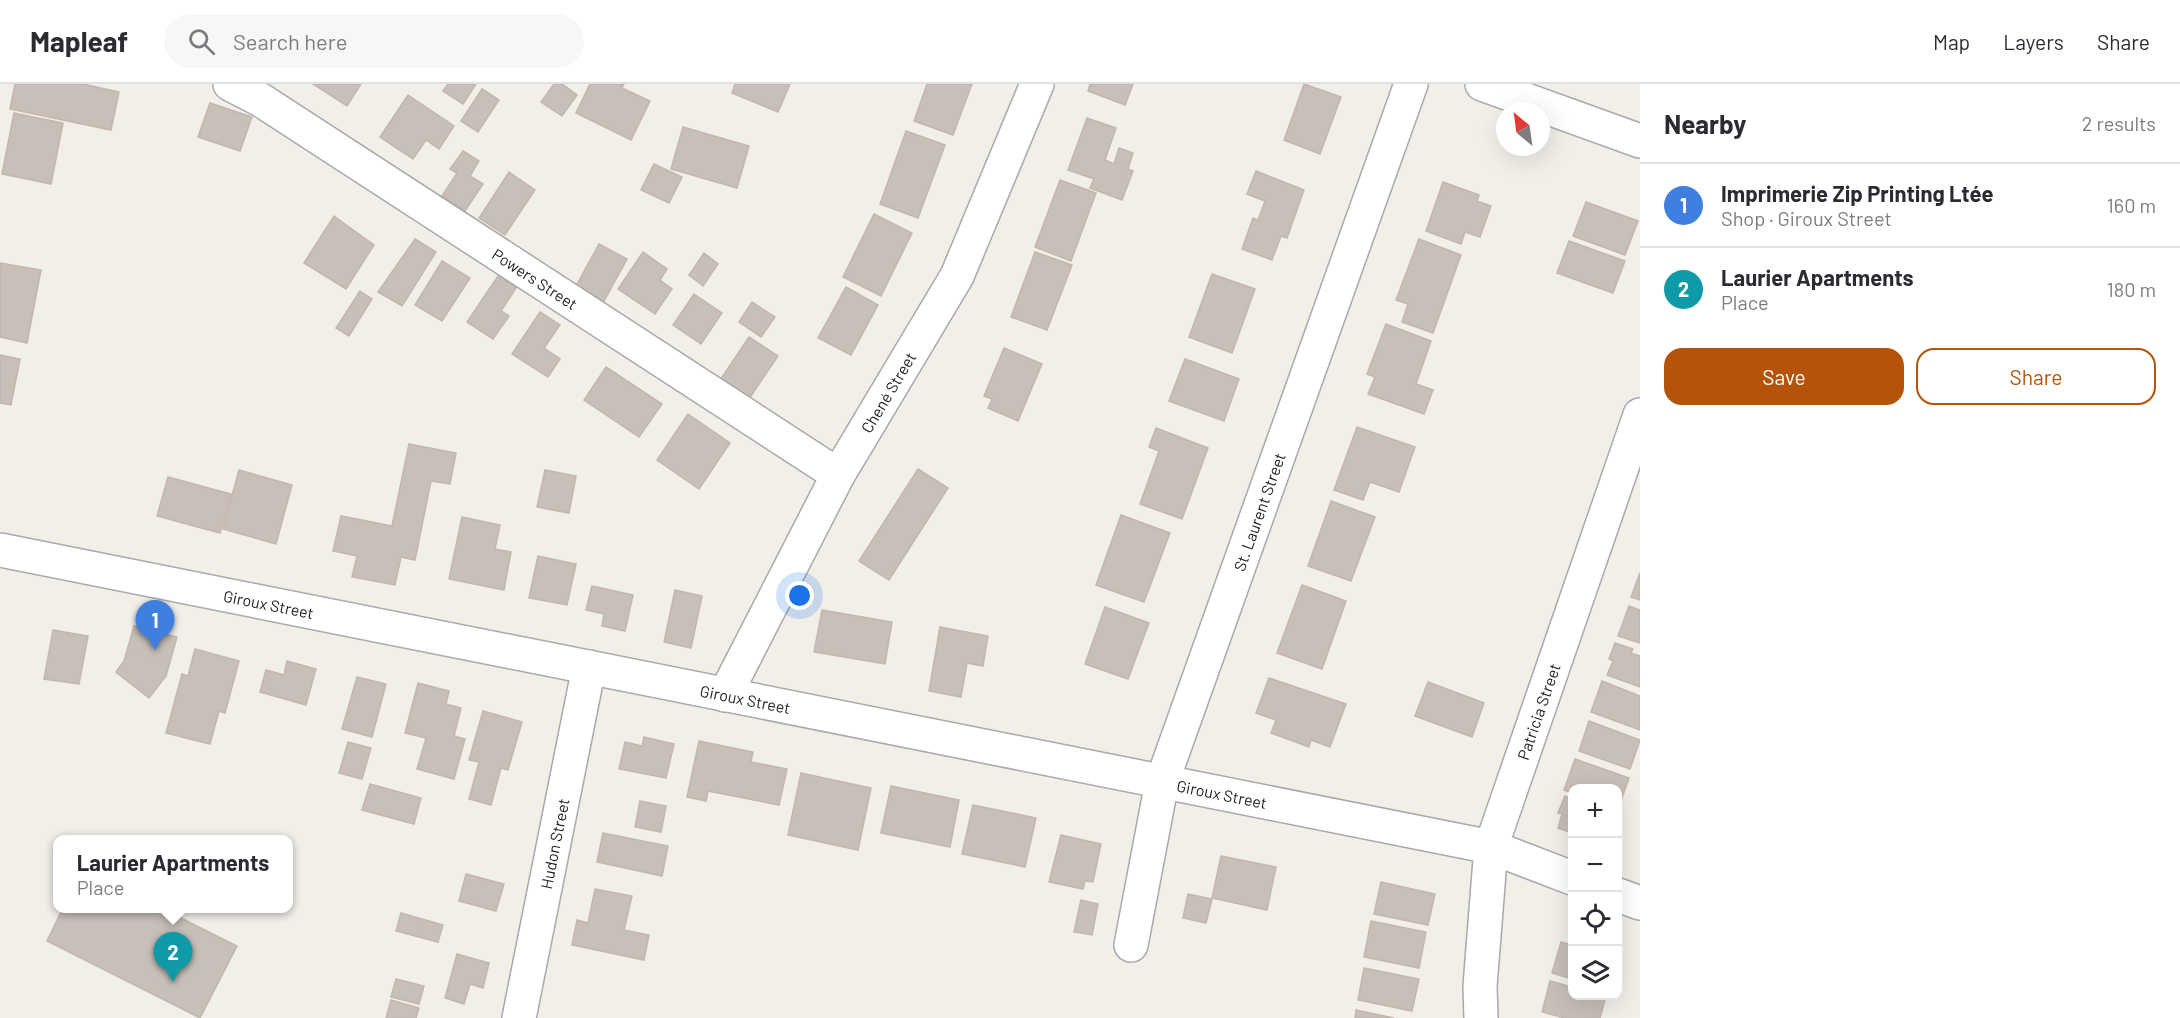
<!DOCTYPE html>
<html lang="en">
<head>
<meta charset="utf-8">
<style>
  :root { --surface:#fff; --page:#f7f7f7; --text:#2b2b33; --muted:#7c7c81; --line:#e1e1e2; --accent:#b45309 }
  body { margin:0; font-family:Barlow,sans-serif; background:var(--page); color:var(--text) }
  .controls { position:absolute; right:18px; bottom:18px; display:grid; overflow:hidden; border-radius:12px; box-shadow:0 6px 24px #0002 }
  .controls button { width:54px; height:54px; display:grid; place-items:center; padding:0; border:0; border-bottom:2px solid var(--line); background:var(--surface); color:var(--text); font:30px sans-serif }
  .compass { position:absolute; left:1496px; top:18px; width:54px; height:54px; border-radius:50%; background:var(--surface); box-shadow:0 6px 24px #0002; rotate:331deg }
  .you { position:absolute; left:800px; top:512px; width:21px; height:21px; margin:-15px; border:4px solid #fff; border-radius:50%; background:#1a73e8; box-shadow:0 0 0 9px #1a73e833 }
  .badge { display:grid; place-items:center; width:39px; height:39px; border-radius:50%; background:var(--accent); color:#fff; font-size:20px; font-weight:700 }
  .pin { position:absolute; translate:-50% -50px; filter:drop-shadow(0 2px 3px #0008) }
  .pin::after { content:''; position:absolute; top:32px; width:21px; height:18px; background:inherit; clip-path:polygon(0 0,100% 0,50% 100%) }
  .popup { position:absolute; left:53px; top:751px; width:240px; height:78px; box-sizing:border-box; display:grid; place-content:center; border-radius:12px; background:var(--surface); filter:drop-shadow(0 2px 4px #0005); font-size:20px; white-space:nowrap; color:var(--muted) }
  .popup b { font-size:22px; color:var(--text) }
  .popup::after { content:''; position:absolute; left:50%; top:100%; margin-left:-12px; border:12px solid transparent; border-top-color:var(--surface) }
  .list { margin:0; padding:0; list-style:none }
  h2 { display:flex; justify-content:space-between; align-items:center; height:78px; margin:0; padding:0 24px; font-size:26px }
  h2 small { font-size:20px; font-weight:400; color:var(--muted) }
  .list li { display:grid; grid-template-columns:39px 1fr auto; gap:18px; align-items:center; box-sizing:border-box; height:84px; padding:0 24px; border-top:2px solid var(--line) }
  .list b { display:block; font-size:22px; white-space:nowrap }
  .list p { margin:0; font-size:20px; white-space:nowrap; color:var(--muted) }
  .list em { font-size:20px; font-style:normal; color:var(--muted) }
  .actions { display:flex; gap:12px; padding:18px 24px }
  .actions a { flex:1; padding:14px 0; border:2px solid var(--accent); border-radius:18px; text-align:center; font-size:21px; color:var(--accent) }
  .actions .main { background:var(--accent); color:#fff }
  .icon { flex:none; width:33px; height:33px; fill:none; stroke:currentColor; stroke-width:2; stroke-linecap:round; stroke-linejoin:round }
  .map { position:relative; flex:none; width:1640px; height:934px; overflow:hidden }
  header { display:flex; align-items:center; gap:36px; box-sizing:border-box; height:84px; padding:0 30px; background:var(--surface); border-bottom:2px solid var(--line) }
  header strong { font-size:28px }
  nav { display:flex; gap:33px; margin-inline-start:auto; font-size:21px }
  .search { width:420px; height:54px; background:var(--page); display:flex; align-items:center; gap:15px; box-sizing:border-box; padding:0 21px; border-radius:33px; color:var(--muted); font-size:22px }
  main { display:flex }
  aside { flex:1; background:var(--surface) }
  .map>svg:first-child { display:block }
</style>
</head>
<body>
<header>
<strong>Mapleaf</strong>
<div class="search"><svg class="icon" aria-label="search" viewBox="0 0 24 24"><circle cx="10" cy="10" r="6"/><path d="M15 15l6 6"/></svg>Search here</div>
<nav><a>Map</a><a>Layers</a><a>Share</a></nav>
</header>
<main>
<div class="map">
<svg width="1640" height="934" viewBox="0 0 1640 934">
  <rect width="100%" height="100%" fill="#f2efe9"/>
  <g fill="#c7bfb8" stroke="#c4b6ab" stroke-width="1.5">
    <path d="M15 0H83L119 8 111 46 10 25Z"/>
    <path d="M313 0H361L347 22Z"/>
    <path d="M448 0H476L463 20 443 7Z"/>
    <path d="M554 0H562L577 11 562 32 541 18Z"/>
    <path d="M590 0H624L622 4 650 17 631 56 576 29Z"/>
    <path d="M735 0H790L778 28 732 9Z"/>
    <path d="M927 0H972L953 51 914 37Z"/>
    <path d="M1090 0H1133L1125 21 1088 7Z"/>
    <path d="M1304 0 1341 13 1320 70 1284 56Z"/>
    <path d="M482 5 499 16 478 48 461 37Z"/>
    <path d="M408 11 454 42 439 65 426 56 413 75 380 53Z"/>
    <path d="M210 19 252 33 240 67 198 53Z"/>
    <path d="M14 29 63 39 51 100 2 90Z"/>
    <path d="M1087 34 1116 44 1105 76 1114 80 1119 64 1133 69 1128 85 1133 87 1122 116 1090 104 1094 95 1068 86Z"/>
    <path d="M683 43 749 62 737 104 671 85Z"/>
    <path d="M906 47 945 61 918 134 880 120Z"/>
    <path d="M463 67 479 77 470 92 483 100 465 127 442 112 457 89 450 85Z"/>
    <path d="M654 80 682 93 669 119 641 106Z"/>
    <path d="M1256 87 1304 106 1287 154 1281 152 1272 176 1242 165 1253 134 1258 136 1265 117 1247 110Z"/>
    <path d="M509 88 535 106 505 151 479 134Z"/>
    <path d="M1060 96 1096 109 1071 177 1035 163Z"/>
    <path d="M1443 98 1479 111 1477 117 1491 122 1480 153 1465 148 1461 160 1426 147Z"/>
    <path d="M1586 118 1638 137 1625 171 1573 152Z"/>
    <path d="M874 130 912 149 881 212 843 193Z"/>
    <path d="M334 132 374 161 346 205 304 179Z"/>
    <path d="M415 155 436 168 402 222 378 208Z"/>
    <path d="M1419 155 1461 171 1433 249 1402 238 1408 220 1396 216Z"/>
    <path d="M1569 157 1625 177 1613 209 1557 189Z"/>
    <path d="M599 160 627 175 603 219 575 204Z"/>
    <path d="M643 168 667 185 660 196 672 205 655 230 618 205Z"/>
    <path d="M1035 168 1072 181 1047 246 1011 233Z"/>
    <path d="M704 169 718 180 703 202 689 191Z"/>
    <path d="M442 177 470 194 442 237 415 221Z"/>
    <path d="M0 179 41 186 27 259 0 253Z"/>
    <path d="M1212 190 1255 205 1232 269 1189 253Z"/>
    <path d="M498 192 516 204 501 227 509 232 493 255 467 238Z"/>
    <path d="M846 203 878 221 851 271 818 254Z"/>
    <path d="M360 207 372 215 349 252 336 244Z"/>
    <path d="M694 210 722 229 701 260 673 241Z"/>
    <path d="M752 218 775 233 761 253 739 238Z"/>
    <path d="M540 228 560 241 544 264 560 275 548 293 512 270Z"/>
    <path d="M1386 240 1431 257 1416 300 1433 306 1424 330 1368 310 1375 293 1367 290Z"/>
    <path d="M749 253 778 272 747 318 718 299Z"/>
    <path d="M1004 264 1042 280 1018 337 988 324 992 315 984 312Z"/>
    <path d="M0 271 20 275 11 321 0 319Z"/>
    <path d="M1185 275 1239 295 1224 337 1169 317Z"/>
    <path d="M606 283 662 320 639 353 584 316Z"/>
    <path d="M688 330 730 359 699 405 657 376Z"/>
    <path d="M1357 343 1415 363 1399 408 1370 398 1363 416 1334 406Z"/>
    <path d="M1156 344 1208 364 1182 435 1140 420 1159 367 1149 363Z"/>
    <path d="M409 360 456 369 450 400 431 397 415 476 401 473 395 501 352 493 357 472 333 467 341 432 392 442Z"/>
    <path d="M918 385 948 404 889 496 859 477Z"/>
    <path d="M239 386 292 401 276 460 223 445Z"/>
    <path d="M545 386 576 392 569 429 537 423Z"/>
    <path d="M168 393 231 410 220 449 157 432Z"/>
    <path d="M1331 417 1375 433 1351 497 1308 482Z"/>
    <path d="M1121 431 1170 449 1144 518 1096 501Z"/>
    <path d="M462 433 500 441 495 465 511 468 504 506 449 495Z"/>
    <path d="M538 472 576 480 567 521 529 514Z"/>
    <path d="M1640 489V516L1631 513Z"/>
    <path d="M1302 501 1346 517 1322 585 1277 569Z"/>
    <path d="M592 502 633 511 625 547 602 542 604 530 586 526Z"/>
    <path d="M675 506 702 512 691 564 664 558Z"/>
    <path d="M1629 522 1640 526V559L1618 552Z"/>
    <path d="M1105 523 1149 539 1128 595 1085 580Z"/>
    <path d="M822 526 892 538 885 580 814 568Z"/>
    <path d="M134 542 177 553 166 592 149 614 116 588 124 577Z"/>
    <path d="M940 543 988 552 983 582 967 579 961 613 929 607Z"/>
    <path d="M53 546 88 552 79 600 44 595Z"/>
    <path d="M1615 559 1633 565 1631 569 1640 572V603L1607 591 1613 577 1609 575Z"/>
    <path d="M195 565 239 577 225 629 219 627 210 660 166 649 182 590 188 592Z"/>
    <path d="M287 577 316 585 306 621 260 608 266 586 284 591Z"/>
    <path d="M357 593 386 600 372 653 342 645Z"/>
    <path d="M1269 594 1346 620 1330 663 1311 656 1309 663 1271 649 1276 636 1256 629Z"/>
    <path d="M1602 597 1640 612V646L1591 628Z"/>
    <path d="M1428 598 1484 619 1472 653 1415 632Z"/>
    <path d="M418 599 449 607 446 620 461 624 454 652 465 655 454 695 417 685 426 654 405 649Z"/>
    <path d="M483 627 522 638 508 686 501 684 491 721 469 715 479 678 469 676Z"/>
    <path d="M1589 637 1640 656 1630 685 1579 667Z"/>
    <path d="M644 653 674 660 666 694 619 685 625 658 642 662Z"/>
    <path d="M699 657 753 668 751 678 787 685 779 721 708 707 706 717 687 713Z"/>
    <path d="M348 658 371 664 362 695 339 689Z"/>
    <path d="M1575 675 1629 694 1618 725V704H1572V709L1564 706Z"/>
    <path d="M801 689 871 704 858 766 788 751Z"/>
    <path d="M370 700 421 714 414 740 362 726Z"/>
    <path d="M891 702 959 716 950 763 881 749Z"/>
    <path d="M1565 712 1572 715V749L1558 744 1562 730 1558 729Z"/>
    <path d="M640 717 666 722 661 748 635 743Z"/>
    <path d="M973 721 1036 734 1025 783 962 770Z"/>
    <path d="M603 749 668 762 662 792 597 778Z"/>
    <path d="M1061 751 1101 760 1093 798 1085 797 1083 805 1049 798Z"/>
    <path d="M1221 772 1276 783 1267 826 1212 814Z"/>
    <path d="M466 790 504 800 496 827 459 817Z"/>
    <path d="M1381 798 1435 810 1428 841 1374 830Z"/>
    <path d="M595 805 632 812 624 846 649 851 644 876 572 861 577 836 588 839Z"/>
    <path d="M1188 810 1212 815 1206 839 1183 834Z"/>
    <path d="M1081 816 1098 820 1092 851 1074 848Z"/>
    <path d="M63 824H161L237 862 200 934 47 857Z"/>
    <path d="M401 829 443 841 438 858 396 847Z"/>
    <path d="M1371 837 1426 848 1419 884 1364 873Z"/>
    <path d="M1561 858 1572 861V895L1552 889Z"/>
    <path d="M457 870 489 879 483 904 470 900 464 920 445 914Z"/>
    <path d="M1364 884 1419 895 1412 927 1358 916Z"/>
    <path d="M396 895 424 902 419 920 391 913Z"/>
    <path d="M1550 897 1572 903V912H1606L1600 934H1565L1542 928Z"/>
    <path d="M391 916 419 924 416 934H386Z"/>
    <path d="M1356 926 1394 934H1355Z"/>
  </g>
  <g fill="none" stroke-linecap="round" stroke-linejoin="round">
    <g stroke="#a9a9a9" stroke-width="36">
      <g id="minor">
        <path id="s1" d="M230 0 261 16 838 391"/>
        <path d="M1482 0 1640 57"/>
        <path id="s2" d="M0 466 1491 763 1572 794"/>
        <path id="s3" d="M725 611 838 391 957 192 1037 0"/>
        <path d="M1618 811 1640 819"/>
        <path id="s4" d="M1131 861 1162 698 1411 0"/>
        <path id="s5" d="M519 934 589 583"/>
        <path id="s6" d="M1481 934 1480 902 1491 763 1640 331"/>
      </g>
    </g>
    <use href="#minor" stroke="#fff" stroke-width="33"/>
  </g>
  <g text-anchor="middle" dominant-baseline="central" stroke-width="4.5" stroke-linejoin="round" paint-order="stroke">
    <g font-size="16" fill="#222" stroke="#fff">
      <text stroke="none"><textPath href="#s1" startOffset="362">Powers Street</textPath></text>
      <text stroke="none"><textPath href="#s3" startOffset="344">Chené Street</textPath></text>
      <text stroke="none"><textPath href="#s4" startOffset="453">St. Laurent Street</textPath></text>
      <text stroke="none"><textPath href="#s2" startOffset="274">Giroux Street</textPath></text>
      <text stroke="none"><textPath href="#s2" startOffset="760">Giroux Street</textPath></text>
      <text stroke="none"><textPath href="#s6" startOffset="315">Patricia Street</textPath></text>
      <text stroke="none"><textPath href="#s2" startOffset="1246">Giroux Street</textPath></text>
      <text stroke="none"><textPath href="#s5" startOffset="178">Hudon Street</textPath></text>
    </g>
  </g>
</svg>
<div class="controls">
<button>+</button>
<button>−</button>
<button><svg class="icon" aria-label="locate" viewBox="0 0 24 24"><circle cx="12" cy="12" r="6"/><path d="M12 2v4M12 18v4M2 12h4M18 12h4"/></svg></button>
<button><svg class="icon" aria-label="layers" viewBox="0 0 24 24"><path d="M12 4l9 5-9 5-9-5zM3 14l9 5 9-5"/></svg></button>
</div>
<svg class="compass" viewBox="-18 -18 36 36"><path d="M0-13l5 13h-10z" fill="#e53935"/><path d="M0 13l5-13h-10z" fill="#7c7c81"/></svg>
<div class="you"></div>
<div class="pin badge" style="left:155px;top:566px;background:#3f7fe0">1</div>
<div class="pin badge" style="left:173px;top:898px;background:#0f9aa8">2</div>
<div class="popup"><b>Laurier Apartments</b>Place</div>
</div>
<aside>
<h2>Nearby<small>2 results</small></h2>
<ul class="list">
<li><span class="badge" style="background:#3f7fe0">1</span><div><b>Imprimerie Zip Printing Ltée</b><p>Shop · Giroux Street</p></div><em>160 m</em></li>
<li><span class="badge" style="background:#0f9aa8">2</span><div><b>Laurier Apartments</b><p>Place</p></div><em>180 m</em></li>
</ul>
<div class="actions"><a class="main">Save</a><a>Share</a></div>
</aside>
</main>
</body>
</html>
